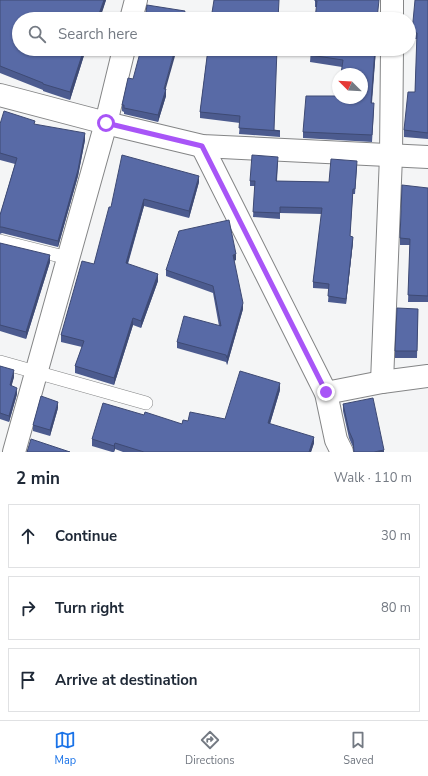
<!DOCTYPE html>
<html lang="en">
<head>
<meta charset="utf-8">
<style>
  :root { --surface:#fff; --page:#f2f2f3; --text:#1f2937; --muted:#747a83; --line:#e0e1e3; --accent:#1a73e8 }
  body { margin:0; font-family:"Nunito Sans",sans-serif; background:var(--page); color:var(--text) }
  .compass { position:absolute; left:332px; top:68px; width:36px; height:36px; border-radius:50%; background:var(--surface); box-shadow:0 1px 3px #0004; rotate:294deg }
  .stop { position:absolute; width:12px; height:12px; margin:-9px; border:3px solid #a855f7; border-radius:50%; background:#fff }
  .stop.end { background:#a855f7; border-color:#fff; box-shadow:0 1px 4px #0008 }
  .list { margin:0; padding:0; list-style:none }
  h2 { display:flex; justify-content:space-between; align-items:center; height:52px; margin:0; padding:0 16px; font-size:17px }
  h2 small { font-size:13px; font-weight:400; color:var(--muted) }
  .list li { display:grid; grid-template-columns:26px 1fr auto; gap:12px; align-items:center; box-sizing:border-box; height:64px; margin:0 8px 8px; padding:0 8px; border:1px solid var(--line); border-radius:0px }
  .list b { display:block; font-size:15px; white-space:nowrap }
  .list em { font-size:13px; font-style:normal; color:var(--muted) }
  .icon { flex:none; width:22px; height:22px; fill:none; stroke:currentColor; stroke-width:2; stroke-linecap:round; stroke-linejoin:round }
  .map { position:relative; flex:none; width:428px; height:452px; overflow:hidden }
  .search { position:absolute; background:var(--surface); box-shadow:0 1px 3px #0004; left:12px; right:12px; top:12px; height:44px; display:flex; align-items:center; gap:10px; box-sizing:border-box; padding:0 14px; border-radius:22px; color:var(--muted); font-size:15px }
  .sheet { height:268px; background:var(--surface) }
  nav { display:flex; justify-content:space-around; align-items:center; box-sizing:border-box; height:56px; border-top:1px solid var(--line); background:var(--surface); font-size:11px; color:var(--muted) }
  nav a { display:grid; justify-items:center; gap:2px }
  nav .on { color:var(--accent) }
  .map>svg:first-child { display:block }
</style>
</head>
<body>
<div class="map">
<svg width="428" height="452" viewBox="0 0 428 452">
  <rect width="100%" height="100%" fill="#f4f5f6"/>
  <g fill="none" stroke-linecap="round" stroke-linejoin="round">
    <g stroke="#848586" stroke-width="14">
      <g id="lane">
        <path d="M0 241 68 258"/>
        <path d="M0 362 146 403"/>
      </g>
    </g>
    <g stroke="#848586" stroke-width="24">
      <g id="street">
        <path d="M131 19 136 0"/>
        <path d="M392 19V0"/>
        <path d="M0 95 106 123 202 146 428 157"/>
        <path d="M202 146 326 393 336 440 342 452"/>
        <path d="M382 382 391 156 392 49"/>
        <path d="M326 393 382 382 428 376"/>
        <path d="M14 452 106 123 124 49"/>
      </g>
    </g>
    <use href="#lane" stroke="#fff" stroke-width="13"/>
    <use href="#street" stroke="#fff" stroke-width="22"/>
  </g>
  <g fill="#4c5b8f">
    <path d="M0 0H106L101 14 103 19H19L86 49 70 100 43 91V90L0 73Z"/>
    <path d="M315 0H379L316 7H315Z"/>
    <path d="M428 0V139L404 137V130L415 92 417 39H412V32Z"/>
    <path d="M208 49 274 130 280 131V137L239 134 240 123 200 118V112Z"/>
    <path d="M311 49H376L372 103 374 109 372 142 303 138V132L362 98 342 67 310 62Z"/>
    <path d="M166 89V96L158 122 124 114V112L122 111V105Z"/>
    <path d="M0 124 35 125 85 140 78 176 58 247 2 233 0 234V215L15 164 0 160Z"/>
    <path d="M278 162 277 181 329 182 357 166 355 194H353L350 236 353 242 346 304 328 302 329 289 313 288V282L322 214 280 213V219L253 217 255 186H250V181Z"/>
    <path d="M199 182 189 218 144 206 128 264 158 281 141 328 133 325 114 385 75 373V366L82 347 61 342V335L94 264 111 207Z"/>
    <path d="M428 188V302H408L410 245H400V238Z"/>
    <path d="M0 243 50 262 26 339 0 331Z"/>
    <path d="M236 260 234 261 243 309 227 365 226 362 177 348V342L219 326 213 293 166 276V270Z"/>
    <path d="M418 309 417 358H395V351Z"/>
    <path d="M0 366 14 377 11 386 17 394 9 422 0 419Z"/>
    <path d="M280 390 270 424 314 443 311 452H123L115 449 114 452H112L92 446V439L144 415 182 424 188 421 225 419Z"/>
    <path d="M343 404 384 452H354L353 447 349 438 343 411Z"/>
    <path d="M58 408 50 436 33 431V425Z"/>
  </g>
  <g fill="#3e4a74">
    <path d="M104 0H106L100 19 99 14Z"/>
    <path d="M185 11V19H183Z"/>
    <path d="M84 49H86L70 100V92Z"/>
    <path d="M175 49H177L164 95V89Z"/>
    <path d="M375 49H376L371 109V103Z"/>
    <path d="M166 89V96L158 122V115Z"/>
    <path d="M85 133V140L78 176 58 247V241Z"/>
    <path d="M199 176V182L189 218V211Z"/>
    <path d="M144 199V206L126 269V263Z"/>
    <path d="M353 237V242L346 304V299Z"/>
    <path d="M236 254V260L233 261V255Z"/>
    <path d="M50 255V262L26 339V332Z"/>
    <path d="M158 274V281L141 328V321Z"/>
    <path d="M243 303V309L227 365V358Z"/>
    <path d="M133 318V325L114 385V378Z"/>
    <path d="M14 370V377L10 392V385Z"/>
    <path d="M280 383V390L268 430V423Z"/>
    <path d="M17 388V394L9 422V416Z"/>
    <path d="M58 402V408L50 436V430Z"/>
    <path d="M314 437V443L311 452H309Z"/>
    <path d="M115 443V449L114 452V446Z"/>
    <path d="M384 450V452H374Z"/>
  </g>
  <g fill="#586aa6" stroke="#3e4a74">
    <path d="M0 0H104L99 14 103 15 102 19H19V49H84L70 92 43 84V83L0 66Z"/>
    <path d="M214 0H279L278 19H211Z"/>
    <path d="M315 0H379L377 19H315L317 1H315Z"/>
    <path d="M415 0H428V133L404 130 408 92H415L417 33 412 32Z"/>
    <path d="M147 5 185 11 183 19H145Z"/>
    <path d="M141 49H175L164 89H166L158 115 124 108V105H122L128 78 133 79Z"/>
    <path d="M208 49H277L274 130 280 131 239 128 240 116 200 112Z"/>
    <path d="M311 49H375L371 103H374L372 135 303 132 306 96H338V98H362V74H341L343 60 310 55Z"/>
    <path d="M4 111 35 121 34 124 85 133 78 170 58 241 2 227H0V215L17 158 0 153V124Z"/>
    <path d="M122 155 199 176 189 211 144 199 126 263 158 274 141 321 133 318 114 378 75 366 84 341 61 335 82 261 94 264 109 207H111Z"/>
    <path d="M252 155 278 157 276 181 329 182 331 159 357 161 355 189H353L350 236 353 237 346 299 328 296 329 284 313 282 322 208 280 207V213L253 212 255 181H250Z"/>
    <path d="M402 185 428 188V296L408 295 410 239 400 238Z"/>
    <path d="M229 220 236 254 233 255 243 303 227 358 226 355 177 342 184 316 221 326 213 286 166 270 179 231Z"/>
    <path d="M0 243 50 255 26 332 0 325Z"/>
    <path d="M397 308 418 309 417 351H395Z"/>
    <path d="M0 366 14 370 10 385 17 388 9 416 0 413Z"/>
    <path d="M240 371 280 383 268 423 314 437 309 452H144L115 443 114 446 92 439 103 403 144 415 145 412 182 424 183 420 188 421 190 412 225 419Z"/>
    <path d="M41 396 58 402 50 430 33 425Z"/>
    <path d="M373 398 384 450 374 452H354L353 440 349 431 343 404Z"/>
    <path d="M31 439 70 452H27Z"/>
  </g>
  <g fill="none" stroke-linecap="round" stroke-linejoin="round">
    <path stroke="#a855f7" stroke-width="5" d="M106 123 202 146 326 392"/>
  </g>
</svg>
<svg class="compass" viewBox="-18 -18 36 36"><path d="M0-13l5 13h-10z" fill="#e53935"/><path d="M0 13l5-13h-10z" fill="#747a83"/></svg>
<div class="stop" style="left:106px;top:123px"></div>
<div class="stop end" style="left:326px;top:392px"></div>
<div class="search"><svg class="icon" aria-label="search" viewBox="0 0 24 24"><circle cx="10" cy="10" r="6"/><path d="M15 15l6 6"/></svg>Search here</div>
</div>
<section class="sheet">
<h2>2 min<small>Walk · 110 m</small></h2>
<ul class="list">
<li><svg class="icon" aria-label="ahead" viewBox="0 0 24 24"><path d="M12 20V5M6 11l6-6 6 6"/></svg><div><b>Continue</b></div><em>30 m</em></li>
<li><svg class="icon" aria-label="right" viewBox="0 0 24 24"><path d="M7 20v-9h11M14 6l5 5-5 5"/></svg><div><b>Turn right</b></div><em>80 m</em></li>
<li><svg class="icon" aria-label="arrive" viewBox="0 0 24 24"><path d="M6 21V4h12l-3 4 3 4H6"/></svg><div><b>Arrive at destination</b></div></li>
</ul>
</section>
<nav>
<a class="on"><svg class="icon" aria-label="map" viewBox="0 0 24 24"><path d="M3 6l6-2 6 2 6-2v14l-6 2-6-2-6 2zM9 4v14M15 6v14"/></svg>Map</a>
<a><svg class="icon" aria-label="directions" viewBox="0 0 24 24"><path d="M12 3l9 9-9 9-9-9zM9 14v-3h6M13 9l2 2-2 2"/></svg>Directions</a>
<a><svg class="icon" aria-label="saved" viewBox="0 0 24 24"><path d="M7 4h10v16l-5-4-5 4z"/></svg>Saved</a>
</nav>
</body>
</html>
